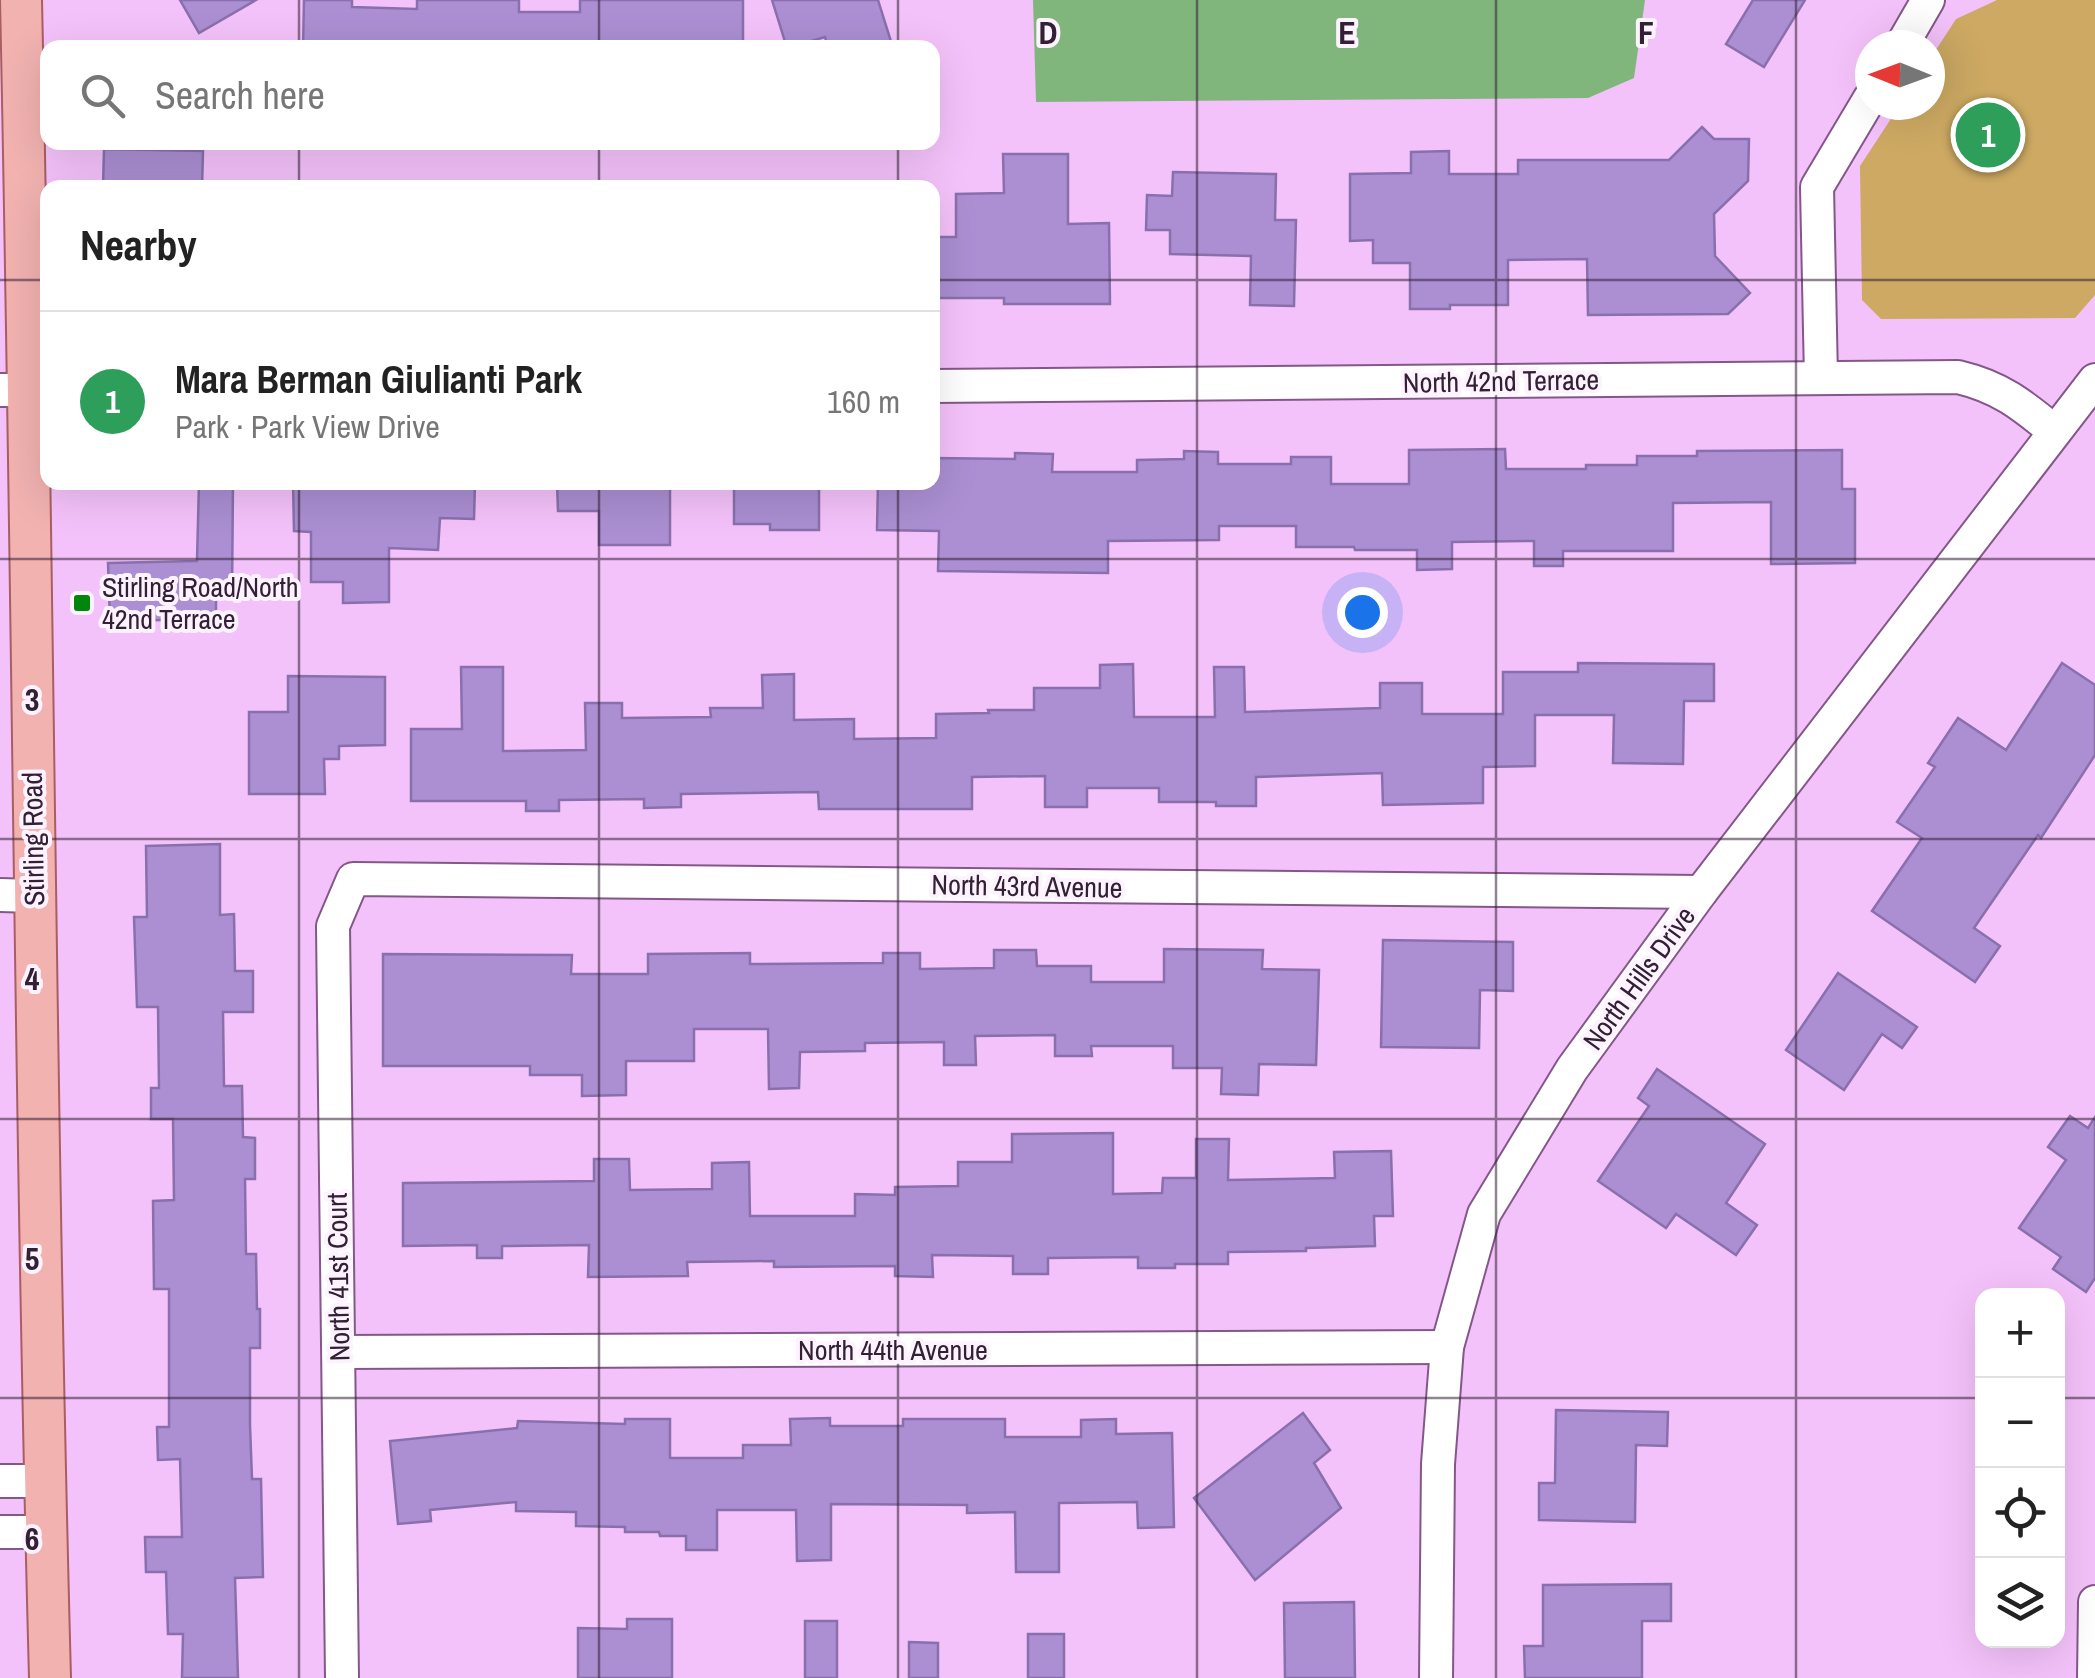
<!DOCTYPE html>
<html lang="en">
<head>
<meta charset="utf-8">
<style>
  :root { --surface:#fff; --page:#f6f6f6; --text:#222; --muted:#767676; --line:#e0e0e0; --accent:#00860b }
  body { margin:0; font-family:"Archivo Narrow",sans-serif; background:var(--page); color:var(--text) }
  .controls { position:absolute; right:30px; bottom:30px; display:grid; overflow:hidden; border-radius:20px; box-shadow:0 10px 40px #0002 }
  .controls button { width:90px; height:90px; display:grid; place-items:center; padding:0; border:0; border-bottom:2px solid var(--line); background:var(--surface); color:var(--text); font:50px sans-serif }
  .compass { position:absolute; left:1855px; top:30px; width:90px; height:90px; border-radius:50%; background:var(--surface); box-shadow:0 10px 40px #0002; rotate:271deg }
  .you { position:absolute; left:1362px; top:612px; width:35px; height:35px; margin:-25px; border:8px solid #fff; border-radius:50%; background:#1a73e8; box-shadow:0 0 0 15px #1a73e833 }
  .badge { display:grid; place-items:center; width:65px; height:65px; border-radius:50%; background:var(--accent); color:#fff; font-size:32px; font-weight:700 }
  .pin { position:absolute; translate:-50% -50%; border:5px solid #fff; box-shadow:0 2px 10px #0006 }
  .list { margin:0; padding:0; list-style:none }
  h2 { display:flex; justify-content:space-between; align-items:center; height:130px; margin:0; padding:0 40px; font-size:42px }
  h2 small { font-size:32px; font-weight:400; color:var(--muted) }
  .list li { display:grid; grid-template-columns:65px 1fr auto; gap:30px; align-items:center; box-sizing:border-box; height:180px; padding:0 40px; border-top:2px solid var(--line) }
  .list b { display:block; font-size:38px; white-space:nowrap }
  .list p { margin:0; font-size:32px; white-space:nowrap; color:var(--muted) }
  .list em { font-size:32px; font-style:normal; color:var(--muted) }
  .icon { flex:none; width:55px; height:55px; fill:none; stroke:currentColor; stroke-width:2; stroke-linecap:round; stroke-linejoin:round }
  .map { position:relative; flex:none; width:2095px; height:1678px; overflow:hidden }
  .search { position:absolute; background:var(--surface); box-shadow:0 10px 40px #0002; left:40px; top:40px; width:900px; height:110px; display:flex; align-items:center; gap:25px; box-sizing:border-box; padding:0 35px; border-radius:20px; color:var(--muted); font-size:38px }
  .panel { position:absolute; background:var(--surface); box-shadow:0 10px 40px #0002; left:40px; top:180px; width:900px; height:310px; border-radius:20px }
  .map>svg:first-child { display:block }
</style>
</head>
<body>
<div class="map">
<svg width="2095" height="1678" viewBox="0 0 2095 1678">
  <rect width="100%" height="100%" fill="#f4c2fa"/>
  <path fill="#cda963" d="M1997 0H2095V295L2075 318 1881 319 1862 300 1860 166 1900 105H1930V59L1956 19Z"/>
  <path fill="#80b67c" d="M1033 0H1645L1634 78 1588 98 1036 102Z"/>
  <g fill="#ab8fd2" stroke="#8970ac" stroke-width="2.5">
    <path d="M180 0H256L199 33Z"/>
    <path d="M304 0H352V7L417 9V0H519V12H580V0H743V48H303Z"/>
    <path d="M772 0H878L893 48H828L825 37 787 48Z"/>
    <path d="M1753 0H1805L1764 67 1726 44Z"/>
    <path d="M1702 127 1714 139H1749L1748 181 1714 214 1715 256 1750 293 1728 314 1588 315 1587 259 1508 260V305H1450V309H1410V263H1373V240L1350 241V174L1411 173V152L1449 151V174H1518V160H1669Z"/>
    <path d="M104 149 203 151 202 188H103Z"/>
    <path d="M1003 154H1068V224L1109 223 1110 304H1004V298H932V237H956V194L1004 193Z"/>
    <path d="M1173 172 1276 174 1275 220H1296L1294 306 1250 305 1251 256 1170 254V230H1146L1147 195 1172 196Z"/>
    <path d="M1505 449 1506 469H1586V465H1637V456H1697V451L1842 450V489H1855V563L1771 564V502L1673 503V551H1563V566H1534V541L1452 542V569L1417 570V550H1355L1354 547H1296V526H1219V540L1108 541V573L938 571 939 531 877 530 878 482H932V458L1015 459V453L1053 454 1052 472H1137V460L1184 459V451L1218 452V464H1291V457H1331V484H1409V450Z"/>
    <path d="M199 482H233L232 595H216V619L110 621 108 563 197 561Z"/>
    <path d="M293 482H475L474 519 440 518 438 550 389 548V602L343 603V582H311V532L294 531Z"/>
    <path d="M557 482H670V545H599V511H558Z"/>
    <path d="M734 482H819V530H770V524H734Z"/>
    <path d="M1578 663 1714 664V701H1684L1683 764 1613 763 1614 715H1535V766L1483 767V803L1383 805 1382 773 1256 777V806H1216V802H1159V788H1087V807H1045V776L972 777V809H819L818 792 681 794V807L644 808V799L559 800V811H526V801H411V729H462L461 667H503V751L586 750 585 703H622V718L711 717 710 708H763L762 675 794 674V720L854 719V739L936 738V714L989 713 988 710H1034V688H1100V665L1133 664 1134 717H1215L1214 667H1244L1245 712 1380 708V683H1422V714H1503V672H1578Z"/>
    <path d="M2062 663 2095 685V755L2041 838 2038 835 1974 928 2000 946 1975 982 1872 911 1922 838 1897 822 1935 767 1928 763 1958 718 2006 750Z"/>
    <path d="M288 676 385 677V745L339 746V759H324L325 794H249V712H288Z"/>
    <path d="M220 844V915L234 914 235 971H253V1012H223L224 1086H242L243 1137 255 1138V1179H245L246 1254H256L257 1309H260V1348H250V1425L252 1479H261L263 1577 235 1578 238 1678H182L183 1634H168L166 1572H146L145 1537H182L180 1459 158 1460 157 1427H169V1289H154L153 1201 174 1200 173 1119H151V1088H159L158 1007H137L134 917H147L146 846Z"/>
    <path d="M1383 940 1513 942V991L1480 990 1479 1048 1381 1047Z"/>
    <path d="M1164 949 1263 950 1262 969 1319 970 1316 1065 1259 1064 1258 1095 1221 1094 1222 1068H1173V1046H1091L1092 1056H1055V1035L975 1036 976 1065H944V1042L865 1043V1051L800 1052 799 1088 769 1089 768 1029H694V1061H626V1095L582 1096V1075H530V1066H383V954L572 955 571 974H648V954L750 953V964L883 963V953H920V969L994 968V950H1036L1037 966H1091V982H1164Z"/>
    <path d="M1838 973 1917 1027 1902 1048 1882 1034 1844 1090 1786 1050Z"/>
    <path d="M1657 1069 1765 1144 1726 1203 1757 1225 1736 1255 1676 1214 1666 1228 1598 1181 1649 1106 1638 1098Z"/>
    <path d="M2070 1116 2088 1128 2095 1117V1278L2086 1292 2053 1269 2061 1257 2019 1228 2066 1160 2048 1147Z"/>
    <path d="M1113 1133V1194L1162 1193 1163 1178H1196V1139H1229L1228 1180 1335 1178 1334 1152 1391 1151 1393 1216H1374L1375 1246 1306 1248V1251L1228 1252V1264H1175V1268H1138V1257L1048 1258V1274H1013V1256L932 1255 933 1277 895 1276V1266L774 1267V1261L687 1262 688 1276 588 1277 589 1245 502 1246V1258H477V1245L403 1246V1183L594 1181V1159H629L630 1190 712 1189V1163L749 1162 750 1216H855V1194L895 1195V1187L958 1186V1162H1012V1134Z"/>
    <path d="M1556 1410 1668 1412 1667 1446 1636 1445 1635 1522 1539 1520V1483H1555Z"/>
    <path d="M1303 1413 1330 1450 1314 1463 1341 1508 1255 1580 1194 1498Z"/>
    <path d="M830 1418V1426H903V1419H1005V1437H1081V1420L1116 1419V1434L1172 1433 1174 1527 1138 1528 1137 1502 1059 1503V1572H1016L1015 1512 967 1513V1505L831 1504V1560L797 1561 796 1510H717V1550H686V1536H660L659 1532H625V1527L576 1526V1512L516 1511V1502L430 1510 431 1521 398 1524 390 1441 517 1428 518 1421 625 1424V1419H670V1458H743V1445H791L790 1419Z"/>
    <path d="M1671 1584V1621H1642V1678H1525L1524 1646H1543V1585Z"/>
    <path d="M1354 1602 1355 1678H1285L1284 1603Z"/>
    <path d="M627 1619H672V1678H578V1628L627 1629Z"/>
    <rect x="805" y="1621" width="32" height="57"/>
    <rect x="1028" y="1634" width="36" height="44"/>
    <path d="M909 1642 938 1643V1678H909Z"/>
  </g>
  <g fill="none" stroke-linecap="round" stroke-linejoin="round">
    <g stroke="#845789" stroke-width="36">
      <g id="minor">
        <path d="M1902 45 1928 0"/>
        <path d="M1821 378 1817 187 1870 98"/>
        <path d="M932 386 1958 377C2000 387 2021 404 2054 431"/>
        <path d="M0 390H48"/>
        <path d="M0 895 34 896"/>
        <path d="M340 1352 1447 1347"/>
        <path d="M0 1481H46"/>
        <path d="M0 1532H48"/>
        <path d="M342 1678 333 926 353 879 1701 892"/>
        <path d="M1436 1678 1438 1464 1447 1347 1484 1214 1572 1069 1701 892 2095 380"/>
        <path d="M2094 1678 2095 1602"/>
      </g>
    </g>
    <g stroke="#a95e62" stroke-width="44">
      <path id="major" d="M21 0C33 559 35 1119 50 1678"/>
    </g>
    <use href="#minor" stroke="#fff" stroke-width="32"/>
    <use href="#major" stroke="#f1b2b0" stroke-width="40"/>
  </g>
  <path fill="none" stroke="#332035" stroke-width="2.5" stroke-opacity="0.55" d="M299 0V48M599 0V48M898 0V48M1197 0V1678M1496 0V1678M1796 0V1678M299 142V188M599 142V188M898 142V188M0 280H48M932 280H2095M299 482V1678M599 482V1678M898 482V1678M0 559H2095M0 839H2095M0 1119H2095M0 1398H1982M2058 1398H2095"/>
  <rect fill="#00860b" stroke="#fdf3fe" stroke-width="4" x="72" y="593" width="20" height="20" rx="5"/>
  <g text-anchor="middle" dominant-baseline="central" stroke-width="8" stroke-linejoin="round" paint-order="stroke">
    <g font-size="28" fill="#332035" stroke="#fdf3fe">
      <text transform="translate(1501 381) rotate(-1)">North 42nd Terrace</text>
      <text transform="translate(33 839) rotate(-91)">Stirling Road</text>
      <text transform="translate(1027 886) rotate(1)">North 43rd Avenue</text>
      <text transform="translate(1639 978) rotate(-54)">North Hills Drive</text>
      <text transform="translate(338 1277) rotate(-91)">North 41st Court</text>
      <text x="893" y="1350">North 44th Avenue</text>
    </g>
    <g font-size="28" fill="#332035" stroke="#fdf3fe" text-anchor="start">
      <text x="102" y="587">Stirling Road/North<tspan x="102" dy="32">42nd Terrace</tspan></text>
    </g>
  </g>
  <g font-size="32" text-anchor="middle" font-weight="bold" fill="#332035" stroke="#fdf3fe" stroke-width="8" stroke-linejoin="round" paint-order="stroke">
    <text x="1048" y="44">D</text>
    <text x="1347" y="44">E</text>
    <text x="1646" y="44">F</text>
    <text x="32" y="711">3</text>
    <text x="32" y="990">4</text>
    <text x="32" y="1270">5</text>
    <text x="32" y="1550">6</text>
  </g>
</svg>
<div class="controls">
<button>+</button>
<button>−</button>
<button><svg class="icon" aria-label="locate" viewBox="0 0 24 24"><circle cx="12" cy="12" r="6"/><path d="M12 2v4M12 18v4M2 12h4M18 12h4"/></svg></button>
<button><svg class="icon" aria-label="layers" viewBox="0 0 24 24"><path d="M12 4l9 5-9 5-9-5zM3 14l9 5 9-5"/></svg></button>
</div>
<svg class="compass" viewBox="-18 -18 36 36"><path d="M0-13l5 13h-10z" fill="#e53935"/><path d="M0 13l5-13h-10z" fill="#767676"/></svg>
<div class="you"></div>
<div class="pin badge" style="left:1988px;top:135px;background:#2e9e5b">1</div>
<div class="search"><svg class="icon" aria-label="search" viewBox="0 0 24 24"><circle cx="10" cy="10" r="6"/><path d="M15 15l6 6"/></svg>Search here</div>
<section class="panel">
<h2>Nearby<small></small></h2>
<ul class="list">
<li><span class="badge" style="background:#2e9e5b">1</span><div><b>Mara Berman Giulianti Park</b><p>Park · Park View Drive</p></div><em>160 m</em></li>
</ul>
</section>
</div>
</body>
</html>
